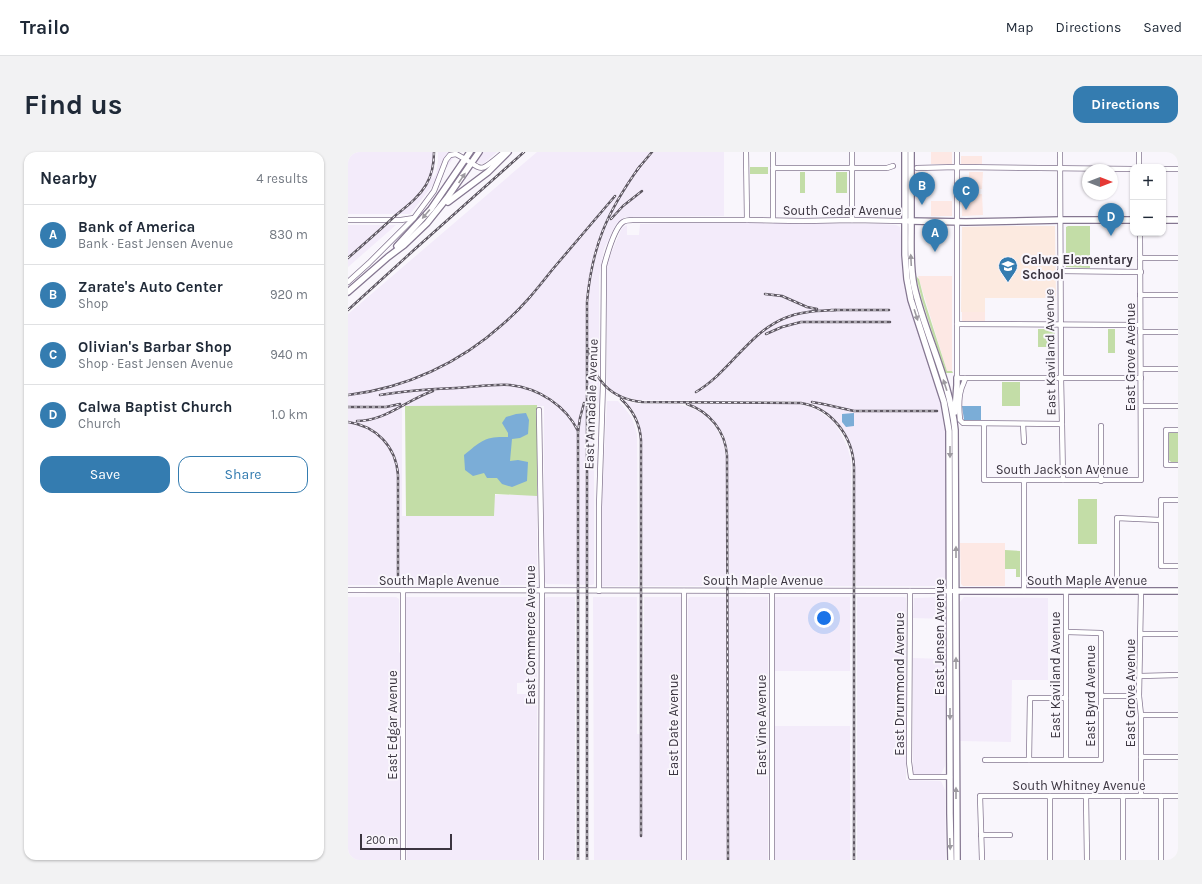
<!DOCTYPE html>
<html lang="en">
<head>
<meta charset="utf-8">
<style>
  :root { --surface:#fff; --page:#f2f2f3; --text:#1f2937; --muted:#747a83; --line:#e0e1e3; --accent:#347cb0 }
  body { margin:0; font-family:Karla,sans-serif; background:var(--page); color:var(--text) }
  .controls { position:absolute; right:12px; top:12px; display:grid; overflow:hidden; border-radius:8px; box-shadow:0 1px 3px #0004 }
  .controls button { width:36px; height:36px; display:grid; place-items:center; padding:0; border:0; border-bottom:1px solid var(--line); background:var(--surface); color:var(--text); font:20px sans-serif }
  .compass { position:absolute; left:734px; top:12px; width:36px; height:36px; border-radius:50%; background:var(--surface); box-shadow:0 1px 3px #0004; rotate:90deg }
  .scale { position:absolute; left:12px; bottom:10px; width:92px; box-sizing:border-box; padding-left:4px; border:2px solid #3b3540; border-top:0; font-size:11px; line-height:14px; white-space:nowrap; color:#3b3540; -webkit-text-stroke:3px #f9f6fc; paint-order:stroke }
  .you { position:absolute; left:476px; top:466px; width:14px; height:14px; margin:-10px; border:3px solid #fff; border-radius:50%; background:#1a73e8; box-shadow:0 0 0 6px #1a73e833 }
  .badge { display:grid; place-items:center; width:26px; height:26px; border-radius:50%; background:var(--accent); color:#fff; font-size:13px; font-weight:700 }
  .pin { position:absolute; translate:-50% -33px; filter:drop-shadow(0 1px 2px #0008) }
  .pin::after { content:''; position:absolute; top:21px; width:14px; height:12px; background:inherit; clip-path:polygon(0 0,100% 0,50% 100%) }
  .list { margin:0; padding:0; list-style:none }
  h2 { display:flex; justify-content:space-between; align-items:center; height:52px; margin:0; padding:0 16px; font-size:17px }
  h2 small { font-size:13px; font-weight:400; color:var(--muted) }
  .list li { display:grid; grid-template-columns:26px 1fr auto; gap:12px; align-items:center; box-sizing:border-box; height:60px; padding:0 16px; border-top:1px solid var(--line) }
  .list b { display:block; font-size:15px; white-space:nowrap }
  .list p { margin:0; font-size:13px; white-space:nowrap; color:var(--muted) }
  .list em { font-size:13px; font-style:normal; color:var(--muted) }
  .actions { display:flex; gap:8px; padding:12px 16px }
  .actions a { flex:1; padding:9px 0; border:1px solid var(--accent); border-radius:12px; text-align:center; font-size:14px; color:var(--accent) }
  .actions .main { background:var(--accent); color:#fff }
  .map { position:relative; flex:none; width:830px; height:708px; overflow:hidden; border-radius:12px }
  header { display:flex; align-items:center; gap:24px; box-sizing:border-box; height:56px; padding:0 20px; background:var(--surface); border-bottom:1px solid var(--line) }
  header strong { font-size:19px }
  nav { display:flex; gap:22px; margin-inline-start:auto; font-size:14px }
  .intro { display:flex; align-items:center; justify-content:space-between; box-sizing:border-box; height:96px; padding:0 24px }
  h1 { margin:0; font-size:28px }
  .button { padding:10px 18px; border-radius:12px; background:var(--accent); color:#fff; font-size:14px; font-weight:700 }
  main { display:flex; gap:24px; padding:0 24px }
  aside { flex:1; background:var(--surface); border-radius:12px; box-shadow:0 1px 3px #0004 }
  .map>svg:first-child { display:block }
</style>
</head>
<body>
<header>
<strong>Trailo</strong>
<nav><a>Map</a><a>Directions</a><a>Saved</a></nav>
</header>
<div class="intro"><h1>Find us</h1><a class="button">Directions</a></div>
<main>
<aside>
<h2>Nearby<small>4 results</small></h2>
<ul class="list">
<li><span class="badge">A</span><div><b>Bank of America</b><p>Bank · East Jensen Avenue</p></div><em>830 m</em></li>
<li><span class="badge">B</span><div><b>Zarate's Auto Center</b><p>Shop</p></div><em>920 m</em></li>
<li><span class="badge">C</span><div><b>Olivian's Barbar Shop</b><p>Shop · East Jensen Avenue</p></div><em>940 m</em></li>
<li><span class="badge">D</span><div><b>Calwa Baptist Church</b><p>Church</p></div><em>1.0 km</em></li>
</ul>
<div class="actions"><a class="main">Save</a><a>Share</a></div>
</aside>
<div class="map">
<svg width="830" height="708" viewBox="0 0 830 708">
  <rect width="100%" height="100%" fill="#f9f6fc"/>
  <g fill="#fde8e4">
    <rect x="583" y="0" width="21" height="12"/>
    <rect x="613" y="4" width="21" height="8"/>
    <rect x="567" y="20" width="13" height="22"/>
    <path d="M621 20H635L634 37 613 36 614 32 624 31V28H621Z"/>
    <path d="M614 42H634L635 63 614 64Z"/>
    <rect x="583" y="49" width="21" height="15"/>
    <path d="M570 124H604V219H599Z"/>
    <rect x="614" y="160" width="23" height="9"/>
    <path d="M612 391H657V434H615L613 432Z"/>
  </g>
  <g fill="#f3ebfa">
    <path d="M0 0H87V13L84 27 88 22 90 9V0H109L100 14 62 62H0Z"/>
    <path d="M135 0H149L135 12 128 10Z"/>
    <path d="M189 0H376V64L277 65 268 72 256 97 251 125V250L246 255V432L244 433 199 432 196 429V254H54V364H146V343H189V432L187 433H0V162Z"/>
    <path d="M359 70H414L417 72H425L426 71 532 72 548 73 552 75 558 132 562 156 592 246 596 276H597V426L593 434H508L506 306 501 291 493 275 484 265 473 256 464 252 449 249 288 248 273 244 259 235V111L273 78 275 75 279 73V83H291L292 72Z"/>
    <path d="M0 73H48L0 115Z"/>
    <path d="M259 249H270L275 254 284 266 289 282 290 434H254V349Z"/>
    <path d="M277 249 292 252H329L341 255 350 259 359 265 370 279 376 292 378 306V434H295L294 285 292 275 289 266 284 257Z"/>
    <path d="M342 252H450L462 255 469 258 485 269 492 280 499 294 503 308 505 434H381L380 305 379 294 374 281 366 269 355 259Z"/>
    <path d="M0 445H48L51 447V500L52 501V708H0Z"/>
    <path d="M58 445H184L189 449V530L169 531V542H189V708H59Z"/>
    <path d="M199 445H227V708H197L196 447Z"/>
    <path d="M245 445H289V582H295L296 445H333V708H246Z"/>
    <path d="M342 445H420V708H340V447Z"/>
    <rect x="427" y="445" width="75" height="74"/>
    <path d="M509 445H556L558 446V628L593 629 597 638 598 708H509V660H506V628H509Z"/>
    <path d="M593 445 597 454V467L565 466 566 446Z"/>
    <path d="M616 445 700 446V528H664L663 590 612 589V450Z"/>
    <path d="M565 506 597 507V614L593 622H567L565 621Z"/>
    <rect x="427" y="574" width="75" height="134"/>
  </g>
  <path fill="#fceae0" d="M656 74H707L708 146H637V160H613L614 75Z"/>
  <g fill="#c3dda7">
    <rect x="402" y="15" width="18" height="7"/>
    <rect x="452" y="20" width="5" height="21"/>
    <rect x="488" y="20" width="11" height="21"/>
    <path d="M720 74H742V116L718 115V75Z"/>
    <path d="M568 124 571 127 576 147 599 219H604L605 221H597L574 148Z"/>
    <rect x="690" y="177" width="17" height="18"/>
    <rect x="760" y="177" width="7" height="24"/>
    <rect x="654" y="230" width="18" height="24"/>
    <path d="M189 253V344L147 342 146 364H58L57 254Z"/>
    <path d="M824 280H830V310H823L820 307V283L821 281Z"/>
    <rect x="730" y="347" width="19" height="45"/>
    <path d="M657 398 672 399V425H668V417H657Z"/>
  </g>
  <g fill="#7badd7">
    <path d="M614 254H633V268H616Z"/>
    <path d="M178 261 181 268 180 282 172 286 164 287 162 309 170 308 180 310 179 329 164 335 154 332 149 326H139L136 321 125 324 117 318 116 303C133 289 137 284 160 285V281L154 271 158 265 168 262Z"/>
    <path d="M506 261V274L498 275 494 270V262Z"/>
  </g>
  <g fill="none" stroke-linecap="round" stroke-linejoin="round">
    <g stroke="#857791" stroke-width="6">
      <g id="minor">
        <path d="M398 0 399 68"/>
        <path d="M425 0V68"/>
        <path d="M609 0V226H793"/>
        <path d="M712 0 713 226 714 272 715 328"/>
        <path d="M791 0V15"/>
        <path d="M425 16H539L545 14"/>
        <path d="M569 16 609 15 785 17"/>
        <path d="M815 17H830"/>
        <path d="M0 68H53L66 66 86 39 98 8 102 3 108 2C137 17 128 24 156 0"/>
        <path d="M504 68V0"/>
        <path d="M792 106H830"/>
        <path d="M712 119 793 120"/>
        <path d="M0 130 21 111 65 67"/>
        <path d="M792 143H830"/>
        <path d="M609 172 792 173"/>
        <path d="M792 180H830"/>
        <path d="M793 217H830"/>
        <path d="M617 226C617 230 614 233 613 238 610 248 611 258 612 268L615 271 714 272"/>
        <path d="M793 254H830"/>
        <path d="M191 258 194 439 193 708"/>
        <path d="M636 272V328H793L792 81"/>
        <path d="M675 272 676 290"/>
        <path d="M753 274V329"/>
        <path d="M830 278H818V313H830"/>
        <path d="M830 348H813V414H830"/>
        <path d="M0 438 604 439"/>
        <path d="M55 438V708"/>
        <path d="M251 439V355L255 232 256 114C259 103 266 76 275 70 278 68 281 68 285 68H399L455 69 504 68 557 69"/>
        <path d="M424 439V708"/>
        <path d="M562 439 561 610 563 625H602"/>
        <path d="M676 439V328"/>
        <path d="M769 439V366L812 368"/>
        <path d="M793 439 791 544 793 563V644"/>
        <path d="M793 482H830"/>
        <path d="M792 524 830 523"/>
        <path d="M754 544H791"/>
        <path d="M793 563H830"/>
        <path d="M793 605H830"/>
        <path d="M718 607V439"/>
        <path d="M637 608H753V481L719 480"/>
        <path d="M681 608 682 546H718"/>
        <path d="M702 644V708"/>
        <path d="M738 644 739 708"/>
        <path d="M775 644V708"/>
        <path d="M813 644V708"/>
        <path d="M633 683H662"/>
        <path d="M336 708V439"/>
        <path d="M634 708 632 644H830"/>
      </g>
    </g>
    <g stroke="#857791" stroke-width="8">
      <g id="major">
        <path d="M557 0V103L559 127 563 148 596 250 601 279 602 662 603 708"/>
        <path d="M563 0C563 26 563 51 563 77 563 96 562 115 566 134 577 183 602 228 607 278L609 708"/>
        <path d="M100 50 140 20 160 0"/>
        <path d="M815 68H830"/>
        <path d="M561 69 618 70 713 68H785"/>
        <path d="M49 94 83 57 122 0"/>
        <path d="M0 140 40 105 56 93 79 71 99 46 131 0"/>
        <path d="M607 260 609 233V226"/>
        <path d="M608 439H830"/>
      </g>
    </g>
    <use href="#minor" stroke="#fff" stroke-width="4.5"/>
    <use href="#major" stroke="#fff" stroke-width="5.5"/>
    <g stroke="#5e5862" stroke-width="2.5">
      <g id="rail">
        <path d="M289 18 304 0"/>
        <path d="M263 67 275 54 294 39"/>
        <path d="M0 106C16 92 32 78 48 63 59 54 71 45 78 33 84 23 86 11 86 0"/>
        <path d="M417 142 434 144 459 155 469 157"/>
        <path d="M0 158 67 97 176 0"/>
        <path d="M483 158H541"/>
        <path d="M418 182 434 175 453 170H542"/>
        <path d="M241 197C244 227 263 247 294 250L453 251C484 256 505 285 506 315V708"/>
        <path d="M348 240C382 220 400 181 437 166 453 159 471 159 488 158"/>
        <path d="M0 243C58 236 112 211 155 172 174 156 189 137 204 118 225 93 246 69 267 44"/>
        <path d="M32 243C57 239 82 237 108 236 126 235 145 232 162 233 191 236 218 254 230 279"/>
        <path d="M273 247C285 258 292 272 293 288V684"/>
        <path d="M464 250 475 252 506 259H589"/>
        <path d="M339 252C362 260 377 279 379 303L380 708"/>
        <path d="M0 255H38L52 252"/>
        <path d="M9 269C38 269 58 248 85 239"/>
        <path d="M0 270C28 274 48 294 50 323V430"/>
        <path d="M230 708V280L232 266 236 251"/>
        <path d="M239 708V150C244 94 259 60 292 14"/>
      </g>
    </g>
    <use href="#rail" stroke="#f9f6fc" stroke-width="1" stroke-dasharray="3" stroke-linecap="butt"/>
  </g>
  <defs><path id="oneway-solid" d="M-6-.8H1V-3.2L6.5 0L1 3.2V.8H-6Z"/></defs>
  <g fill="#9d9aa0">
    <use href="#oneway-solid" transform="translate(114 26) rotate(-56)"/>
    <use href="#oneway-solid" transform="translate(78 62) rotate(130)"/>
    <use href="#oneway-solid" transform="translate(563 108) rotate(-93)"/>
    <use href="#oneway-solid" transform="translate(568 163) rotate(72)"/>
    <use href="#oneway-solid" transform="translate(597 233) rotate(-108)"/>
    <use href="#oneway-solid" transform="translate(602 300) rotate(90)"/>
    <use href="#oneway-solid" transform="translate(608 400) rotate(-90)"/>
    <use href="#oneway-solid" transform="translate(608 511) rotate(-90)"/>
    <use href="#oneway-solid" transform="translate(602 562) rotate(90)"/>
    <use href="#oneway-solid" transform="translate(608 641) rotate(-90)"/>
    <use href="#oneway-solid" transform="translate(602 692) rotate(88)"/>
  </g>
  <defs>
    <g id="school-pin" transform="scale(1)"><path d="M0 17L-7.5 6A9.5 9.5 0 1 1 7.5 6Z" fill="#347cb0" stroke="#f9f6fc"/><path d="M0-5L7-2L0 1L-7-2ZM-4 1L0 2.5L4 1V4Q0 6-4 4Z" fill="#fff"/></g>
  </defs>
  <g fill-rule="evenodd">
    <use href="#school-pin" x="660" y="114"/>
  </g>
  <g text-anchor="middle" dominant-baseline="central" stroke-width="4" stroke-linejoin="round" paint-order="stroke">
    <g font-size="13" fill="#3b3540" stroke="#f9f6fc">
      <text x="494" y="58">South Cedar Avenue</text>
      <text transform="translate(702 200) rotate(-91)">East Kaviland Avenue</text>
      <text transform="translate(782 205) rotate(-90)">East Grove Avenue</text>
      <text transform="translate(243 252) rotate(-88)">East Annadale Avenue</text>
      <text x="714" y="317">South Jackson Avenue</text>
      <text x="91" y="428">South Maple Avenue</text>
      <text x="415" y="428">South Maple Avenue</text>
      <text x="739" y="428">South Maple Avenue</text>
      <text transform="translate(182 483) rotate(-90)">East Commerce Avenue</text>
      <text transform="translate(591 485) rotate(-90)">East Jensen Avenue</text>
      <text transform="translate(707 523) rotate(-90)">East Kaviland Avenue</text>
      <text transform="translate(551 532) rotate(-90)">East Drummond Avenue</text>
      <text transform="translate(782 541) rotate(-90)">East Grove Avenue</text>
      <text transform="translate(742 544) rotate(-90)">East Byrd Avenue</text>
      <text transform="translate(44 573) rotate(-90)">East Edgar Avenue</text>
      <text transform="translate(325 573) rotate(-90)">East Date Avenue</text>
      <text transform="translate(413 573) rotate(-90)">East Vine Avenue</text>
      <text x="731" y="633">South Whitney Avenue</text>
    </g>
    <g font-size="13" font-weight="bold" fill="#3b3540" stroke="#f9f6fc" text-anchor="start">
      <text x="674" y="107">Calwa Elementary<tspan x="674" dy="15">School</tspan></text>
    </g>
  </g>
</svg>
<div class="controls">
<button>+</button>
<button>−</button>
</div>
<svg class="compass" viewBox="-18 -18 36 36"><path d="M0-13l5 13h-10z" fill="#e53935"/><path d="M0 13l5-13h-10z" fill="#747a83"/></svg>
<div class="scale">200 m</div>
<div class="you"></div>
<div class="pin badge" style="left:587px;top:100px">A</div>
<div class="pin badge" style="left:574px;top:53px">B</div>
<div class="pin badge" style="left:618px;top:58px">C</div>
<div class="pin badge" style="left:763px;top:84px">D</div>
</div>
</main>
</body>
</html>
